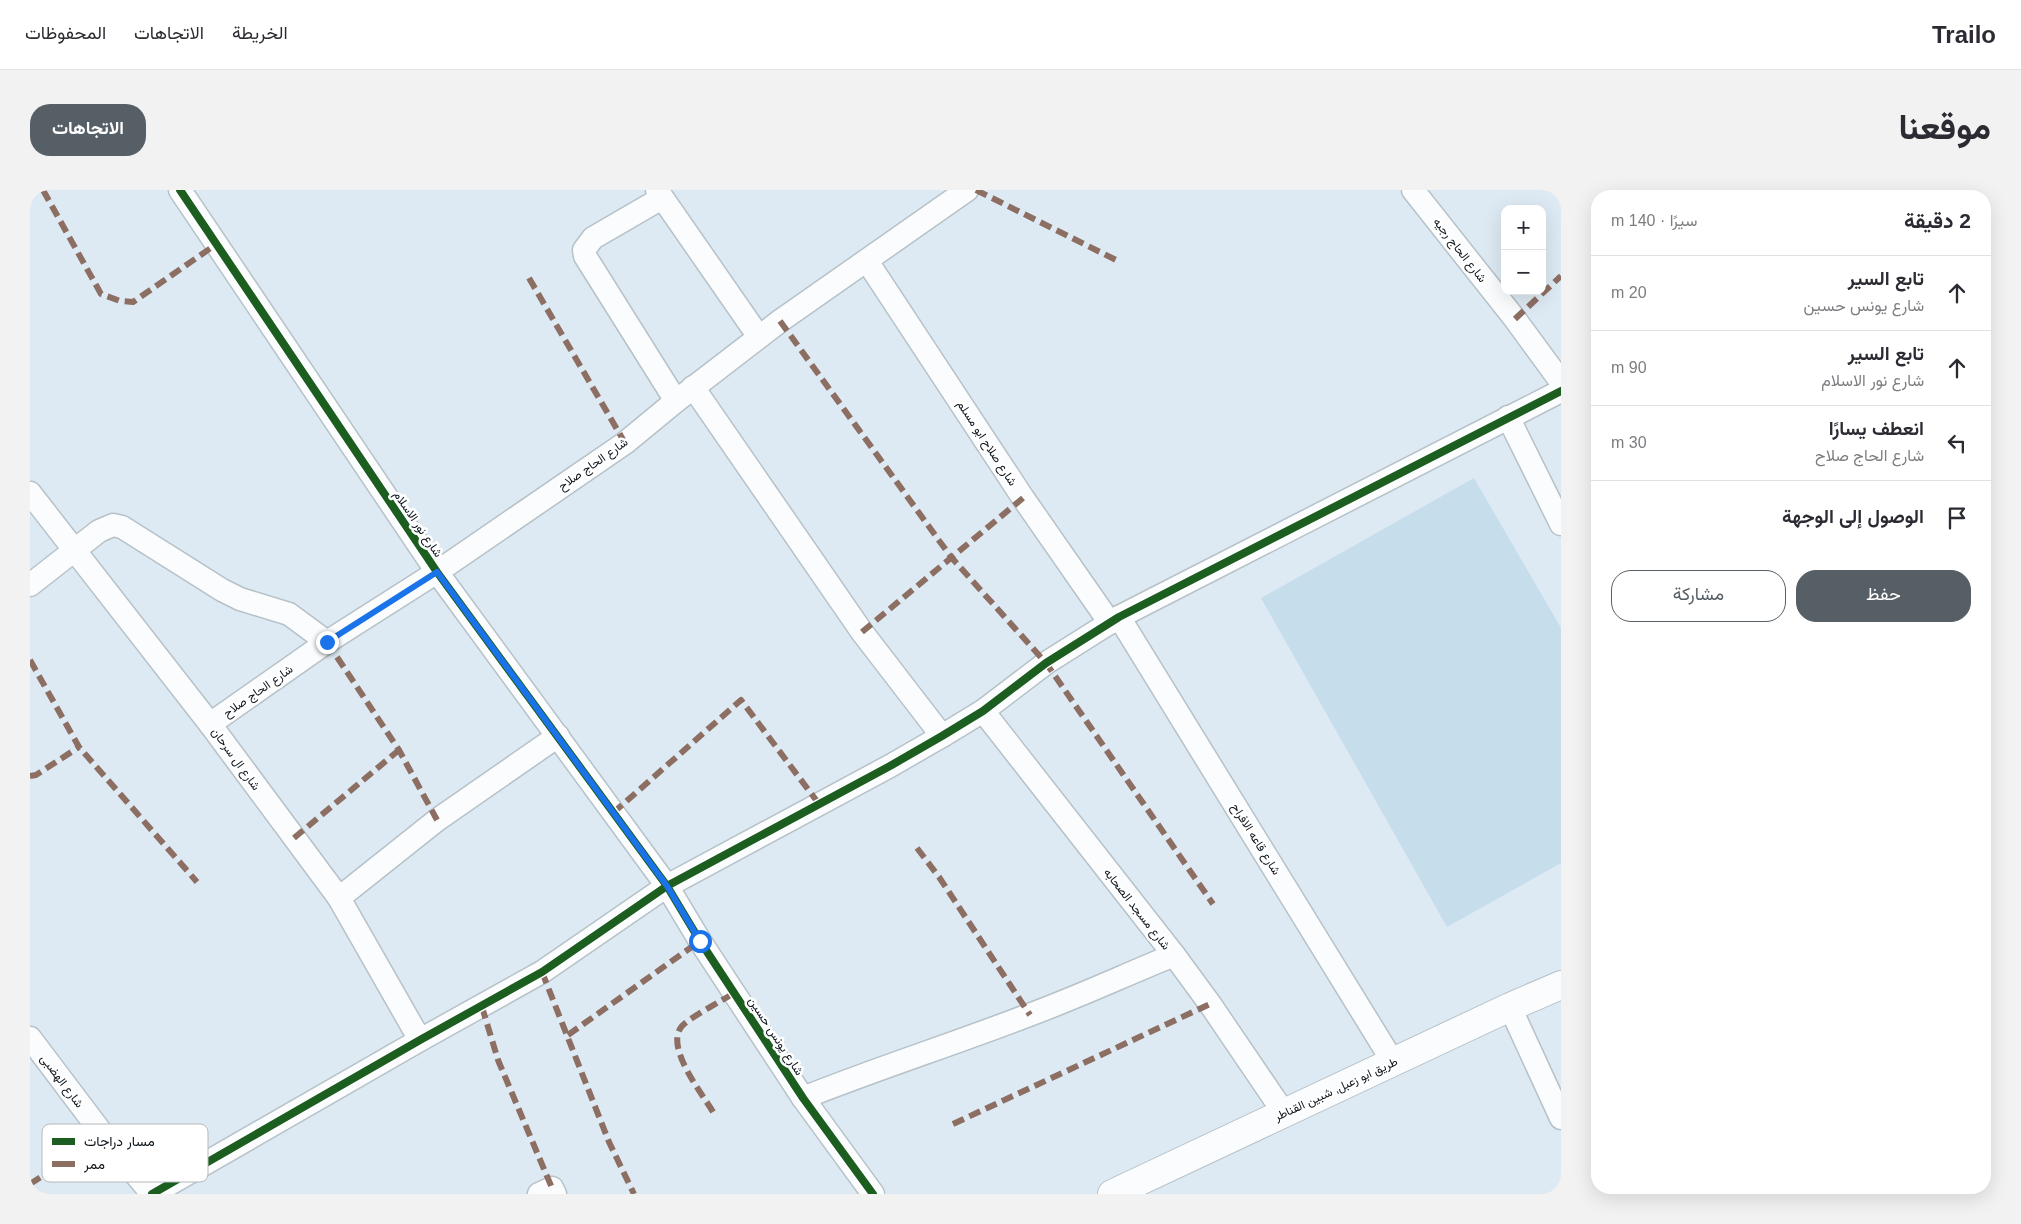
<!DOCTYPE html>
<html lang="ar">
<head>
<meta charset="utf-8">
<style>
  :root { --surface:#fff; --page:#f2f2f3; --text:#2b2b33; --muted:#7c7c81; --line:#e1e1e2; --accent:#565f66 }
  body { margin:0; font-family:Helvetica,Vazirmatn,sans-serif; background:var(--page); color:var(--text); direction:rtl }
  .controls { position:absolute; right:15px; top:15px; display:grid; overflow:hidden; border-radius:10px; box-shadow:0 5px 20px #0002 }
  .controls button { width:45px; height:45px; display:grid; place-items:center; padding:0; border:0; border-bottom:1px solid var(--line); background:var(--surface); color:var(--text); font:25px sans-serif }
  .stop { position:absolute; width:15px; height:15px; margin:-11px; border:4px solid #1a73e8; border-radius:50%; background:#fff }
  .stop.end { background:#1a73e8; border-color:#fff; box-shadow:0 1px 5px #0008 }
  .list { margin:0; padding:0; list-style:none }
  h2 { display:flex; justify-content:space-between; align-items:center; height:65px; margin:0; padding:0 20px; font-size:21px }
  h2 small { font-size:16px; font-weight:400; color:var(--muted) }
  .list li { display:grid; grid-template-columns:32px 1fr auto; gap:15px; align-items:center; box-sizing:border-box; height:75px; padding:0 20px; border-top:1px solid var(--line) }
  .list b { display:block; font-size:19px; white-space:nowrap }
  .list p { margin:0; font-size:16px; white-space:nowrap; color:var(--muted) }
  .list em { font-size:16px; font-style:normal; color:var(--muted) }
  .actions { display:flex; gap:10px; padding:15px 20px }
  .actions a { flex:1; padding:11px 0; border:1px solid var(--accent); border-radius:20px; text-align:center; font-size:18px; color:var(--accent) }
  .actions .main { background:var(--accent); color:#fff }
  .icon { flex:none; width:28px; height:28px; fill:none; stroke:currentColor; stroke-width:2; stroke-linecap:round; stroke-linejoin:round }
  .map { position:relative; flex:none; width:1531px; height:1004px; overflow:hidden; direction:ltr; border-radius:20px }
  header { display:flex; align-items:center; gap:30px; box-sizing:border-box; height:70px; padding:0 25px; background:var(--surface); border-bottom:1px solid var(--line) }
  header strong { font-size:24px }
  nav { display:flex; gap:28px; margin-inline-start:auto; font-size:18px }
  .intro { display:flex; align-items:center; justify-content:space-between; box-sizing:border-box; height:120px; padding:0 30px }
  h1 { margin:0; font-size:35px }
  .button { padding:12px 22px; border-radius:20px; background:var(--accent); color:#fff; font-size:18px; font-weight:700 }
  main { display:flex; gap:30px; padding:0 30px }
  aside { flex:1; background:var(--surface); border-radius:20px; box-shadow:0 5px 20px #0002 }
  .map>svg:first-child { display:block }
</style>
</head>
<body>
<header>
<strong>Trailo</strong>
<nav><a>الخريطة</a><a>الاتجاهات</a><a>المحفوظات</a></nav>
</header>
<div class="intro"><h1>موقعنا</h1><a class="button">الاتجاهات</a></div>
<main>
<aside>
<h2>2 دقيقة<small>سيرًا · 140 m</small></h2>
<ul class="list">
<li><svg class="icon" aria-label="ahead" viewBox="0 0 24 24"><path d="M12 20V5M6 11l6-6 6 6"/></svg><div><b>تابع السير</b><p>شارع يونس حسين</p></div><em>20 m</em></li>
<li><svg class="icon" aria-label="ahead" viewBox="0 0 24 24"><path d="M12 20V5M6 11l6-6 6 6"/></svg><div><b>تابع السير</b><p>شارع نور الاسلام</p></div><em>90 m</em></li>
<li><svg class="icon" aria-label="left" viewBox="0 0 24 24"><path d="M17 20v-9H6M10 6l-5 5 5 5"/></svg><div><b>انعطف يسارًا</b><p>شارع الحاج صلاح</p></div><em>30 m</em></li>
<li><svg class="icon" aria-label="arrive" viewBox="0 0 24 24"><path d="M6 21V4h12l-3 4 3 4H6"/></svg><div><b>الوصول إلى الوجهة</b></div></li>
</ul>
<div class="actions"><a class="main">حفظ</a><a>مشاركة</a></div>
</aside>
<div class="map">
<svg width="1531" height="1004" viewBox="0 0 1531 1004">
  <rect width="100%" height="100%" fill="#ddeaf3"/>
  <path fill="#c6ddec" d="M1444 288 1531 438V673L1417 737 1231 408Z"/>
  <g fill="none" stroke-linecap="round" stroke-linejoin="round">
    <g stroke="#b7c1c8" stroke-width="25">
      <g id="minor">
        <path d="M150 0 407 382 637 696 670 751 773 908 843 1004"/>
        <path d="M627 0 729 147"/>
        <path d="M1383 0 1485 129 1531 192"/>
        <path d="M632 8 563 48 554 60 555 66 646 211"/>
        <path d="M837 71 993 308 1080 433"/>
        <path d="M663 197 832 442 912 546"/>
        <path d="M1478 227 1531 334"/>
        <path d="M0 303 180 534 309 708 390 850"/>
        <path d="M0 395 69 341 83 335 92 337 192 400 210 409 259 424 297 452"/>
        <path d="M1089 427 1363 872"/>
        <path d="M953 521 1144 765 1180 814 1254 923"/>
        <path d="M180 534 297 452 407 382 595 253 646 211 750 131 937 0"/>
        <path d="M309 708 407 630 528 546"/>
        <path d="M1480 817 1531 928"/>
        <path d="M0 848 74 946 122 1004"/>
        <path d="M773 908C848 878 924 854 999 825 1048 807 1095 785 1144 765"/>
        <path d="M122 1004 390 850 512 782 637 696 860 576 912 546 953 521 1016 473 1089 427 1531 201"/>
        <path d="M509 1004 522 998 525 1004"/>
      </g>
    </g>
    <g stroke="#b7c1c8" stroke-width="30">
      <path id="tertiary" d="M1082 1004 1480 817 1531 795"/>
    </g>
    <use href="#minor" stroke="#fafcfd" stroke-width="22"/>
    <use href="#tertiary" stroke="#fafcfd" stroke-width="28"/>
    <g stroke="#8d6e63" stroke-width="6" stroke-dasharray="12 6" stroke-linecap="butt">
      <path d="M13 0 71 104 90 111 103 112 188 53"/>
      <path d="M946 0 1088 71"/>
      <path d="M499 88 595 253"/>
      <path d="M1485 129 1531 86"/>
      <path d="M750 131 921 367 1016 473 1183 714"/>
      <path d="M832 442 993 308"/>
      <path d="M297 452 369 560 407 630"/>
      <path d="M0 470 49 557 167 692"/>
      <path d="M0 586 6 585 49 557"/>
      <path d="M583 623 711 510 789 614"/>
      <path d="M264 648 369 560"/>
      <path d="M887 658 909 687 1000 825"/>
      <path d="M512 782 579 952 604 1004"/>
      <path d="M452 817 468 870 522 998"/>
      <path d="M538 845 670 751"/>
      <path d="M683 922C672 903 634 857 652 836 659 828 693 810 704 803"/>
      <path d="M923 934 1180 814"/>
      <path d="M0 994 74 946"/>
    </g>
    <g stroke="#fff" stroke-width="11">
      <g id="cycleway">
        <path d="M150 0 407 382 637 696 670 751 773 908 843 1004"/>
        <path d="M122 1004 390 850 512 782 637 696 860 576 912 546 953 521 1016 473 1089 427 1531 201"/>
      </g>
    </g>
    <use href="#cycleway" stroke="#1b5e20" stroke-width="8"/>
  </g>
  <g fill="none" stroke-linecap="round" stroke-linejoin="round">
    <path stroke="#1a73e8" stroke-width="6" d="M297 452 407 382 637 696 670 751"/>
  </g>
  <g text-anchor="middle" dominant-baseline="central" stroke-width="5" stroke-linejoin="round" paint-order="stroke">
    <g font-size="12" fill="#0d141a" stroke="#fff">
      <text transform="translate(1430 60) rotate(52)">شارع الحاج رجيه</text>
      <text transform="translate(957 253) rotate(57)">شارع صلاح ابو مسلم</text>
      <text transform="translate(563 274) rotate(-35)">شارع الحاج صلاح</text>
      <text transform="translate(388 334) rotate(56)">شارع نور الاسلام</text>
      <text transform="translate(228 501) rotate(-35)">شارع الحاج صلاح</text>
      <text transform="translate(206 569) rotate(54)">شارع ال سرحان</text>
      <text transform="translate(1226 649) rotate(58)">شارع قاعه الافراح</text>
      <text transform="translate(1107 719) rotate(52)">شارع مسجد الصحابه</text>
      <text transform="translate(746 846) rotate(57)">شارع يونس حسين</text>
      <text transform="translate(32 891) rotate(53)">شارع الهضبى</text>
      <text transform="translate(1306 899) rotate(-25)">طريق ابو زعبل, شبين القناطر</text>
    </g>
  </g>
  <rect x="12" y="934" width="166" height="58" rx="8" fill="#fff" stroke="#b6b8ba" stroke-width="1"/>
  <rect x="22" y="948" width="23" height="7" fill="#1b5e20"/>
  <rect x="22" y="971" width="23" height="6" fill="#8d6e63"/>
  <g font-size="14" fill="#0d141a">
    <text x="54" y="956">مسار دراجات</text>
    <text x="54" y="979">ممر</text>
  </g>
</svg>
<div class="controls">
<button>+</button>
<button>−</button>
</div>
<div class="stop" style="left:670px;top:751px"></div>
<div class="stop end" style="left:297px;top:452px"></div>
</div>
</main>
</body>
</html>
